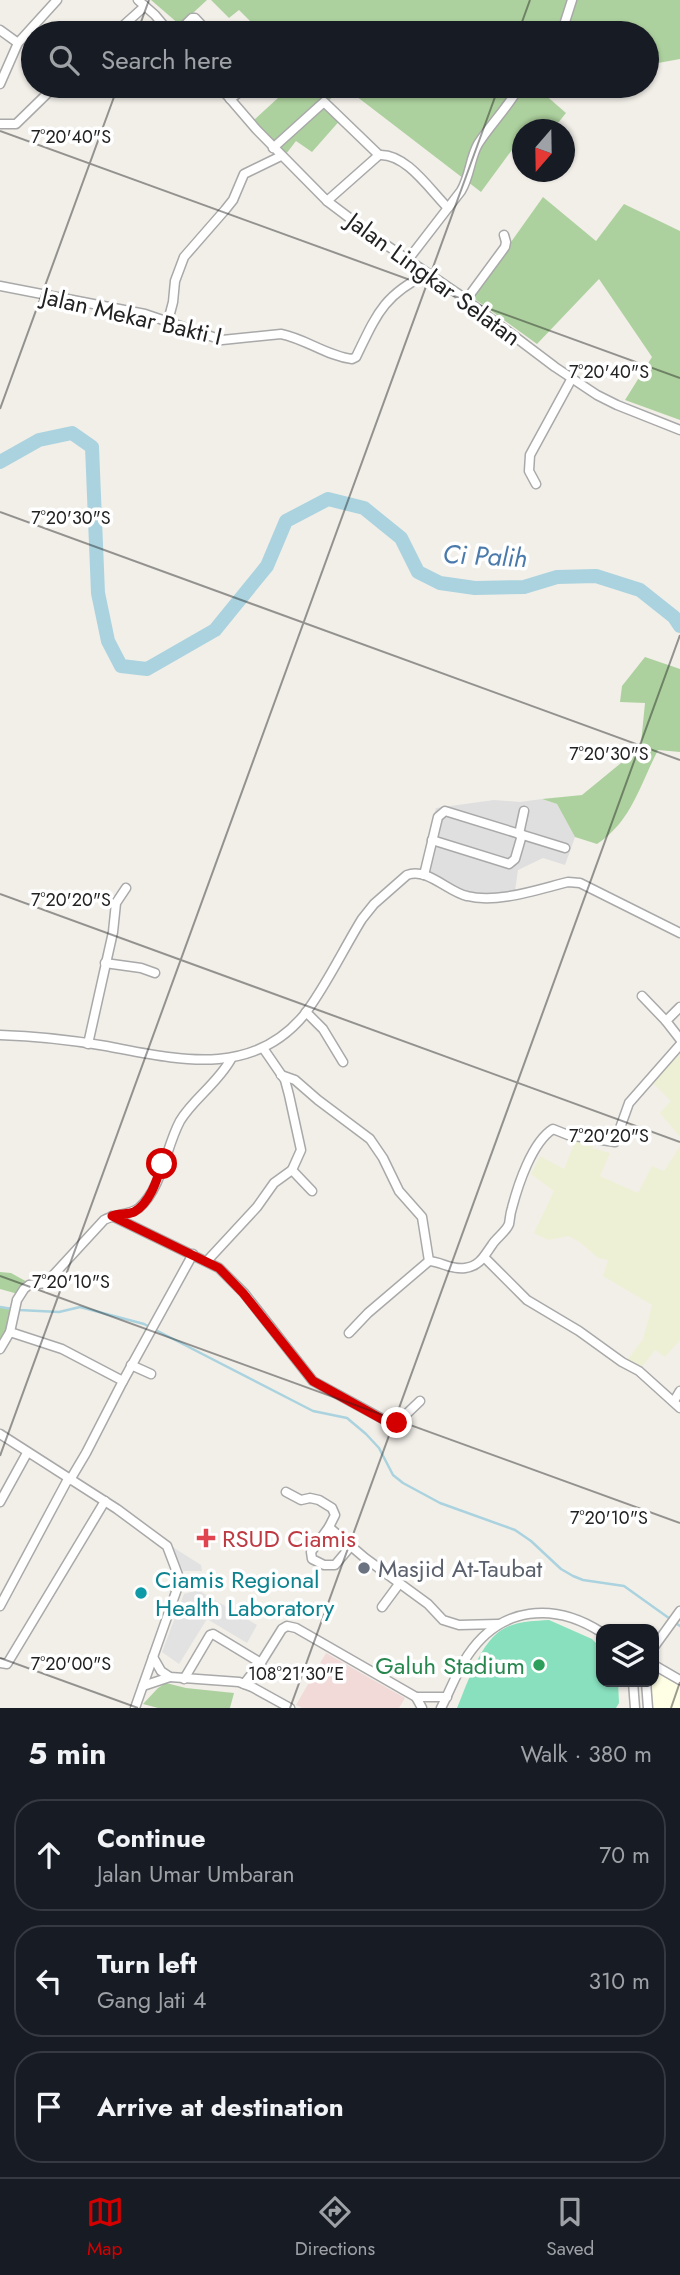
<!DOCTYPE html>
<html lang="en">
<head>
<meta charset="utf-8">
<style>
  :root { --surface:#171b24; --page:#20242c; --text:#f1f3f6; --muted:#9ea1a6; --line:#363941; --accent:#d40000 }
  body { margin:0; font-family:Jost,sans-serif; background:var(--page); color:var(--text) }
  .controls { position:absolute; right:21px; bottom:21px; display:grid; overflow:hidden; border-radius:14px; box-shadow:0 2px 5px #0004 }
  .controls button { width:63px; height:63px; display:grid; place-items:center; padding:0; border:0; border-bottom:2px solid var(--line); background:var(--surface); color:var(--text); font:35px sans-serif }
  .compass { position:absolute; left:512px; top:119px; width:63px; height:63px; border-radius:50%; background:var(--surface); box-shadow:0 2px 5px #0004; rotate:200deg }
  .stop { position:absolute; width:21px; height:21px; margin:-16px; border:5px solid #d40000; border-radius:50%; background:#fff }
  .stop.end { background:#d40000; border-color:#fff; box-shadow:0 2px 7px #0008 }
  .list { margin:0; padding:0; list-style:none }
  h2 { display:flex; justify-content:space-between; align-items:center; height:91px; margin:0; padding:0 28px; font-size:30px }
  h2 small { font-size:23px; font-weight:400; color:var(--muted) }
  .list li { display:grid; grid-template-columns:46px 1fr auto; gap:21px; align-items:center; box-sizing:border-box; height:112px; margin:0 14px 14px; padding:0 14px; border:2px solid var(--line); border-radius:28px }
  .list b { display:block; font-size:26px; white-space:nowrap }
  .list p { margin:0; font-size:23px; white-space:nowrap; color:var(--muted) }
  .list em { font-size:23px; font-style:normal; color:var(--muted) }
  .icon { flex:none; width:38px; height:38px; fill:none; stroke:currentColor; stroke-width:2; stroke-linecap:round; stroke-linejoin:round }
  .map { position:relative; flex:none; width:680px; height:1708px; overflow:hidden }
  .search { position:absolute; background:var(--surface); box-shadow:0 2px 5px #0004; left:21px; right:21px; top:21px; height:77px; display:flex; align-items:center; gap:18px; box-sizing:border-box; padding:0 24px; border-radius:38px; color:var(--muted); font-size:26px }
  .sheet { height:469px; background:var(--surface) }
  nav { display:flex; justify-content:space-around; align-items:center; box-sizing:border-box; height:98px; border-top:2px solid var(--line); background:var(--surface); font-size:19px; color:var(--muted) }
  nav a { display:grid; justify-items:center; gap:4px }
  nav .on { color:var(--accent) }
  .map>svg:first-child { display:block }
</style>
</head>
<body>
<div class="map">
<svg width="680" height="1708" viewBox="0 0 680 1708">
  <rect width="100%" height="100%" fill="#f2efe9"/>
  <path fill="#e0dfdf" d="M542 799 557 804 575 837 565 865 543 858 518 870 515 891 484 895 454 887 420 871 436 808 494 800 520 802Z"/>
  <path fill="#f2dad9" d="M326 1653 405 1698 399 1708H302L296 1705Z"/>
  <path fill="#ffffe5" d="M657 1673 680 1686V1708H653L650 1685 654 1682Z"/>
  <g fill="#eef0d5">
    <path d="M679 1051 680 1053V1137L660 1113 671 1101 653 1083Z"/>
    <path d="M576 1139 595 1141 592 1148 610 1153 600 1176 638 1193 652 1166 664 1171 680 1146V1340L665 1357 655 1350 641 1368 626 1362 643 1339 652 1305 603 1276 608 1260 598 1258 581 1243 569 1236 548 1240 534 1233 554 1191 531 1174 540 1156 564 1169Z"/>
  </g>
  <g fill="#add19e">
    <path d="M151 0H207L180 25Z"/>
    <path d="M211 0H680V59L647 65V33H262L239 10 229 18Z"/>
    <path d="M291 86H342L326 104 342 118 312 152 296 141 286 154 254 120Z"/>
    <path d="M343 86H535L566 113 553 129 522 130V141L520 139 481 192Z"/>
    <path d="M543 197 596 241 624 204 680 231V420L625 400 652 357 599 279 537 344 472 297Z"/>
    <path d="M645 657 680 669V752L658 750C640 785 631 822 597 844L575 837 557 804 542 799 582 795 632 754 641 743 645 703 620 702 622 686Z"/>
    <path d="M0 1272 11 1273 29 1283 18 1294 0 1289Z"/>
    <path d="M0 1306 14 1309 7 1331 0 1345Z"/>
    <path d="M166 1683 186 1688 234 1693 230 1708H158L143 1704 158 1688Z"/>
  </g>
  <path fill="#88e0be" d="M549 1620 592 1639 601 1648V1682H618L619 1703 616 1708H457C467 1685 481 1639 505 1628 519 1621 534 1621 549 1620Z"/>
  <g fill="#e2e2e2">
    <path d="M171 1546 201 1565 202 1571H183Z"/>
    <path d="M198 1590 257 1625 247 1643 207 1619 179 1664 162 1652 184 1594Z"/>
  </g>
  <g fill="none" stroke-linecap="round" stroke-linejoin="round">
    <path stroke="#aad3df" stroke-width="2.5" d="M0 1307 19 1310 59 1312 80 1307 144 1324 313 1411 347 1418 366 1434 379 1448 393 1475 403 1483 440 1503 515 1530 531 1541 561 1569 573 1576 583 1580 624 1586 680 1626"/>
    <path stroke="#aad3df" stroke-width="14" d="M0 462 39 440 72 433 92 447 98 593 108 641 121 666 147 669 215 630 267 566 286 521 328 499 364 508 401 538 418 572 440 583 475 588 524 587 557 577 596 576 640 590 674 617 680 626"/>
    <g stroke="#a9a9a9" stroke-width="11">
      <g id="minor">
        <path d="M138 0 155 15 170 33"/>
        <path d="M0 30 18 43"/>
        <path d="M115 33 145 6"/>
        <path d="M177 33 192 18H195L209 33"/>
        <path d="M558 33 564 25 572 0"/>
        <path d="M0 84 18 43 57 0"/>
        <path d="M219 86 256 129 327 201 376 238 457 293 555 367 597 395 617 405 680 430"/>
        <path d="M230 99 248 86"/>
        <path d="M0 124H16L55 86"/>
        <path d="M273 148 324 102 379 155 327 201"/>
        <path d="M379 155C406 153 430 190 448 208"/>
        <path d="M407 261 461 191C470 176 470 158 478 144 491 124 508 107 520 86"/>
        <path d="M0 286 145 314 222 340 281 334C306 339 327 356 352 359L356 357C376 316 383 295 427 274"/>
        <path d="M466 300 505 247 506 242 504 235"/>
        <path d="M168 321 173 302 175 281 184 257 225 210 233 200 244 174 281 156"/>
        <path d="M536 484 529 471 530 455 572 378"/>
        <path d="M519 834 524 811"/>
        <path d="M432 840 509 864 515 859 522 835"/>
        <path d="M424 875 438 817 445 811 565 848"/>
        <path d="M105 963 141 968 155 973"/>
        <path d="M642 996 666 1021"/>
        <path d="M680 1007 666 1021 680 1039"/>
        <path d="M306 1012 323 1029 343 1062"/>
        <path d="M0 1035C36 1036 71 1040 106 1046 176 1059 251 1079 304 1015 325 988 344 948 362 919L374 904 407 875C427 867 448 892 467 896 497 904 539 889 568 882L580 883 680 933"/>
        <path d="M88 1044 113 932 116 903 126 888"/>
        <path d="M263 1048 285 1080 289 1095 301 1150 292 1170 312 1191"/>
        <path d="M281 1075 295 1080 318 1100 370 1139 383 1158 399 1191 422 1217 429 1261"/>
        <path d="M112 1216 219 1268 244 1293 313 1381 392 1424 397 1423 420 1401"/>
        <path d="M485 1258 527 1300 579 1331 622 1362 639 1371 680 1408"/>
        <path d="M207 1261 257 1207 274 1183 292 1170"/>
        <path d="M10 1332 62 1349 123 1381 86 1453 70 1480"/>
        <path d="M349 1333 368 1313 429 1261C442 1262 451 1270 465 1268 480 1266 484 1256 492 1245 496 1238 506 1232 509 1224 510 1219 510 1214 512 1208 518 1185 532 1142 553 1129L568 1135 615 1142 629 1103 680 1045"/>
        <path d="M0 1349 10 1332 17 1300 24 1289 29 1285 46 1283 104 1220C115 1214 130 1215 139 1208 163 1186 165 1149 180 1121 193 1099 217 1084 231 1059"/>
        <path d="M131 1365 151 1374"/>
        <path d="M123 1381 193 1254"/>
        <path d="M674 1401 680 1391"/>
        <path d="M0 1434 117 1509 167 1546 178 1575 177 1589 135 1708"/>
        <path d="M286 1492 301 1500 310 1498 319 1500 332 1508 335 1515 329 1527 331 1529 365 1558 428 1604 443 1620 459 1625 498 1624"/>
        <path d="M0 1502 27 1453"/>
        <path d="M329 1527 311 1552 312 1559 324 1565H335L351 1546"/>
        <path d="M0 1606 68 1479"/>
        <path d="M382 1607 399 1584"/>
        <path d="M654 1647 680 1611"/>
        <path d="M153 1657 161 1671 170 1677 239 1682 252 1687 290 1708"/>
        <path d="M0 1663 7 1664 105 1501"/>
        <path d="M654 1665 680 1680"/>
        <path d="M184 1679 210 1635 213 1634 261 1663"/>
        <path d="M633 1682 635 1708"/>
        <path d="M646 1682 648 1708"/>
        <path d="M244 1684 262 1661 282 1629 287 1626 296 1628 416 1697 422 1708"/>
        <path d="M143 1686 170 1677"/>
        <path d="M416 1697H447"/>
        <path d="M441 1708C450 1691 457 1671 468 1655 501 1606 554 1602 601 1632"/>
      </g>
    </g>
    <use href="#minor" stroke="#fff" stroke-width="8"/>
  </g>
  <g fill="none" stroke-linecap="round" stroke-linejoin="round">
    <path stroke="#d40000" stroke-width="9" d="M162 1164C157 1180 150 1203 134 1212 127 1215 119 1213 112 1216L219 1268 243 1293 313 1381 389 1423H397"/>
  </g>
  <path fill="none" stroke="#222" stroke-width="2" stroke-opacity="0.45" d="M137 33 149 0M518 33 530 0M0 131 680 378M0 409 118 86M0 512 680 760M0 894 680 1142M0 1276 680 1523M0 1456 499 86M0 1658 138 1708M290 1708 680 635M671 1708 680 1682"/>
  <path fill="#e0444e" stroke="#fff" stroke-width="2.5" d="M202.5 1527.5h7v7h7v7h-7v7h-7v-7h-7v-7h7z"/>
  <circle fill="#6b7280" stroke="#fff" stroke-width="2.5" cx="364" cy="1568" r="7"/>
  <circle fill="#0f9aa8" stroke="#fff" stroke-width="2.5" cx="141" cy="1593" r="7"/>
  <circle fill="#2e9e5b" stroke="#fff" stroke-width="2.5" cx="539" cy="1665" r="7"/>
  <g text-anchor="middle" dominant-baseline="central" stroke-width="7" stroke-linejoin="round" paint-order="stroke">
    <g font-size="24" fill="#222" stroke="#fff">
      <text transform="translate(434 279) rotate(36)">Jalan Lingkar Selatan</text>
      <text transform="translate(132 316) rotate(13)">Jalan Mekar Bakti I</text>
    </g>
    <g font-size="24" fill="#be3a42" stroke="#fff" text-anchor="start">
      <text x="222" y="1538">RSUD Ciamis</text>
    </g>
    <g font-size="24" fill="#5b616d" stroke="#fff" text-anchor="start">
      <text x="378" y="1568">Masjid At-Taubat</text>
    </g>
    <g font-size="24" fill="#0d838f" stroke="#fff" text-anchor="start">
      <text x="155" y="1579">Ciamis Regional<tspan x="155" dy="28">Health Laboratory</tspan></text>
    </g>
    <g font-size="24" fill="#27864d" stroke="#fff" text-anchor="end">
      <text x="525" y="1665">Galuh Stadium</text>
    </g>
    <g font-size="26" font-style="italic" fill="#4a7aab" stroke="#fff">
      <text transform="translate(485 556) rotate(3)">Ci Palih</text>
    </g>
  </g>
  <g font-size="18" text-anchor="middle" fill="#222" stroke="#fff" stroke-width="7" stroke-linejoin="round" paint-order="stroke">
    <text x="71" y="143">7°20'40"S</text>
    <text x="609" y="378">7°20'40"S</text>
    <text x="71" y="524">7°20'30"S</text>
    <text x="609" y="760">7°20'30"S</text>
    <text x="71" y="906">7°20'20"S</text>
    <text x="609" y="1142">7°20'20"S</text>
    <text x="71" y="1288">7°20'10"S</text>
    <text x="609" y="1524">7°20'10"S</text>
    <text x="71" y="1670">7°20'00"S</text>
    <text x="296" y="1680">108°21'30"E</text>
  </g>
</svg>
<div class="controls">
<button><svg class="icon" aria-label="layers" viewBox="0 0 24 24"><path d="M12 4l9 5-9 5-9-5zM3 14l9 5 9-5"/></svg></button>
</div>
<svg class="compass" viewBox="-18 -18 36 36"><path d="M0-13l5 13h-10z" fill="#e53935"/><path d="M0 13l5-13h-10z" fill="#9ea1a6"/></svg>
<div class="stop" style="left:162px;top:1164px"></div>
<div class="stop end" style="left:397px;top:1423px"></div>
<div class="search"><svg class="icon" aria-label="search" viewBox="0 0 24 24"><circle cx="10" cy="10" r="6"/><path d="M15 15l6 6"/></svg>Search here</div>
</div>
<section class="sheet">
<h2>5 min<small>Walk · 380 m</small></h2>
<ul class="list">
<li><svg class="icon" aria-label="ahead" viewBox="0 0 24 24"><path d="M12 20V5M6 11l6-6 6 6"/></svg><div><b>Continue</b><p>Jalan Umar Umbaran</p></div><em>70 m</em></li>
<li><svg class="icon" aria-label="left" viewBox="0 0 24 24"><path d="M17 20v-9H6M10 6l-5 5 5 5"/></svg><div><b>Turn left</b><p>Gang Jati 4</p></div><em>310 m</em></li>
<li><svg class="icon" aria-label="arrive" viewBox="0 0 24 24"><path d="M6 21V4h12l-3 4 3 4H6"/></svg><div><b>Arrive at destination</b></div></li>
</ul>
</section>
<nav>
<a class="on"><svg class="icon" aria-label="map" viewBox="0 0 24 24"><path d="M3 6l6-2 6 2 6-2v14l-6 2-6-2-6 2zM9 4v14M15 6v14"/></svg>Map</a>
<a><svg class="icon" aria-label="directions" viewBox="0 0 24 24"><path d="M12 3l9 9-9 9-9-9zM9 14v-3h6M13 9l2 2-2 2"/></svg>Directions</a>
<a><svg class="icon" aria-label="saved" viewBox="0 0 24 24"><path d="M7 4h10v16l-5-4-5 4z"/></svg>Saved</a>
</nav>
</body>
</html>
